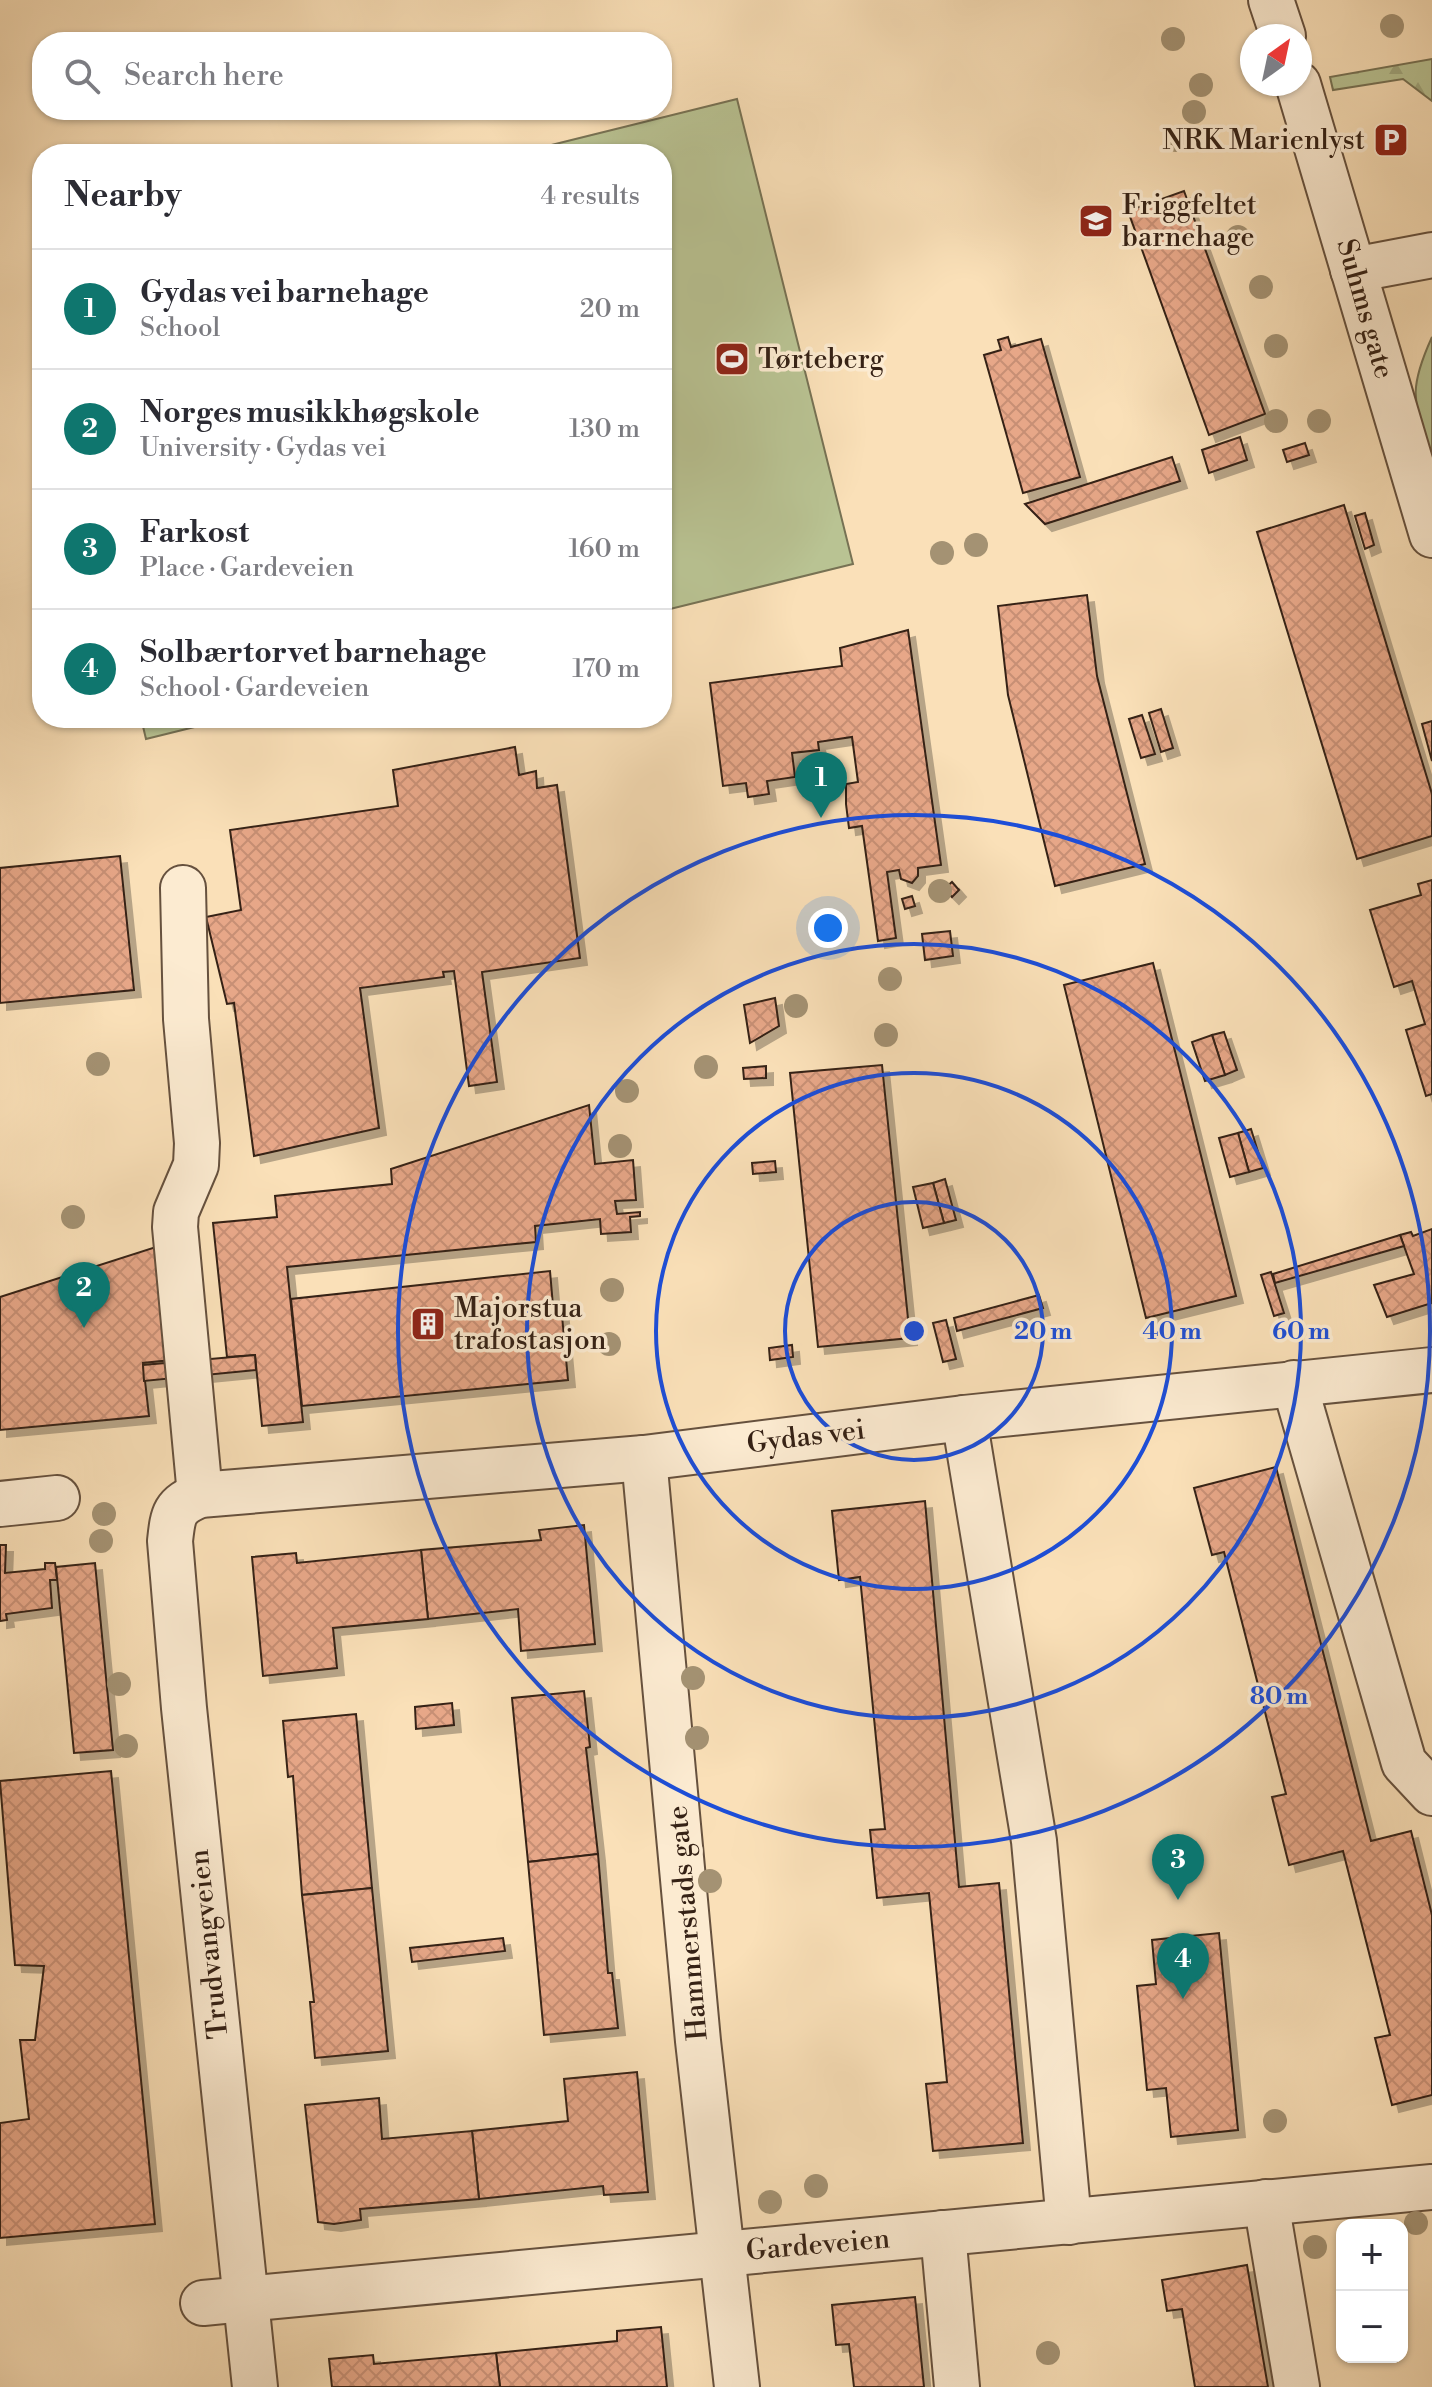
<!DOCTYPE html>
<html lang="en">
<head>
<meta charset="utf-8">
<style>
  :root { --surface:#fff; --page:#f7f7f7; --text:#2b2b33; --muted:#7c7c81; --line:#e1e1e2; --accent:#0f766e }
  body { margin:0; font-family:"Libre Bodoni",serif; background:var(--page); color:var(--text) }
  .controls { position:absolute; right:24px; bottom:24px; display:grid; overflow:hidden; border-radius:16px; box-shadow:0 2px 6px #0004 }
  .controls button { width:72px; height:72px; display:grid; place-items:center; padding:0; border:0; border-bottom:2px solid var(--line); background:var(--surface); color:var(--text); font:40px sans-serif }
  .compass { position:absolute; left:1240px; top:24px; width:72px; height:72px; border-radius:50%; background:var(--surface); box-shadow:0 2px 6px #0004; rotate:33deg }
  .you { position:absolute; left:828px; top:928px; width:28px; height:28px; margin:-20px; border:6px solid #fff; border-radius:50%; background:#1a73e8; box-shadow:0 0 0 12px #1a73e833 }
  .badge { display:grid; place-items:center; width:52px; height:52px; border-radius:50%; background:var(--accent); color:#fff; font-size:26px; font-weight:700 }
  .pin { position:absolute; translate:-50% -66px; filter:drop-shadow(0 2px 4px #0008) }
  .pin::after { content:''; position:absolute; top:42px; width:28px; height:24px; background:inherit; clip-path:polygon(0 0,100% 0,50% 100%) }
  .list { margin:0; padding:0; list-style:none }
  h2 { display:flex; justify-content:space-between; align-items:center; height:104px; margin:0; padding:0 32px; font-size:34px }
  h2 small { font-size:26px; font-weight:400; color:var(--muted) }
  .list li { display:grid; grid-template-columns:52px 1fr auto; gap:24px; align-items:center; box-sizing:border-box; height:120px; padding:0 32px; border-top:2px solid var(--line) }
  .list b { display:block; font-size:30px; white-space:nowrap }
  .list p { margin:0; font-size:26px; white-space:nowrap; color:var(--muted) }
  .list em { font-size:26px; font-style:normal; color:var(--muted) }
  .icon { flex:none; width:44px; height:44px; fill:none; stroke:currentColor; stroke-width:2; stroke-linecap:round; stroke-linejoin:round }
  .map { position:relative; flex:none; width:1432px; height:2387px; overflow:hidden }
  .search { position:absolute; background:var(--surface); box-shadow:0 2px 6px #0004; left:32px; top:32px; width:640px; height:88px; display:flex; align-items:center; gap:20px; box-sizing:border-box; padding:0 28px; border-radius:32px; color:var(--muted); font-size:30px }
  .panel { position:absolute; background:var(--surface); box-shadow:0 2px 6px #0004; left:32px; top:144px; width:640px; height:584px; border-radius:32px }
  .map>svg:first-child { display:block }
</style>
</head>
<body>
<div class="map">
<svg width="1432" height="2387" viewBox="0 0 1432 2387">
  <defs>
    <pattern id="forest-firs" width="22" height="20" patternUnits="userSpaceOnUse" patternTransform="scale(2)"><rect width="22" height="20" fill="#b9c393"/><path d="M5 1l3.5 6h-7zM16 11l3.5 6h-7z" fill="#a0a77e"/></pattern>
    <pattern id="building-cross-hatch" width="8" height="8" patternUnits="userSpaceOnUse" patternTransform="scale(2)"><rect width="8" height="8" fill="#e7a788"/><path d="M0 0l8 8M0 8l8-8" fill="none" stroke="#c78f74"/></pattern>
    <filter id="shadow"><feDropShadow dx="7" dy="7" stdDeviation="0" flood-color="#0004"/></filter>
  </defs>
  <rect width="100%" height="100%" fill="#fae0b8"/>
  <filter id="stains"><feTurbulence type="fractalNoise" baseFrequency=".0025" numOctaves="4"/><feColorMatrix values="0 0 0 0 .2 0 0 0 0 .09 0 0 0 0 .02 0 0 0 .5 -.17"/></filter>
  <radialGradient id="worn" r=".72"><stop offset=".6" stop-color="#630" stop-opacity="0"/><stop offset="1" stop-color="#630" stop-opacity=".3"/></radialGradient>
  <g fill="#b9c393" stroke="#777254" stroke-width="2">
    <path d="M737 99 853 564 662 611V154H515Z"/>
    <path d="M1432 337V459C1415 402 1406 394 1432 337Z"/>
    <path d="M141 718H231L146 739Z"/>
  </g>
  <path fill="url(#forest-firs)" stroke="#777254" stroke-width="2" d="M1432 59V101L1403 79 1333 90 1330 77Z"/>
  <g fill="url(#building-cross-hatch)" stroke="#352115" stroke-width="2" filter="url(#shadow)">
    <path d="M1184 191 1265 414 1209 435 1128 211Z"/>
    <path d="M1008 337 1011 347 1041 339 1080 477 1023 493 984 355 1001 350 998 340Z"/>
    <path d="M1240 437 1247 460 1209 473 1202 450Z"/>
    <path d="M1305 443 1309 455 1287 462 1283 450Z"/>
    <path d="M1172 457 1180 481 1045 524 1025 504Z"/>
    <path d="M1344 505 1432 794V836L1357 859 1257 532Z"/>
    <path d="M1365 513 1374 545 1365 549 1355 516Z"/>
    <path d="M1087 595 1097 676 1145 864 1055 886 1008 695 998 606Z"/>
    <path d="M908 630 941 865 918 868V876L912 883 901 879 899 870 887 872 896 938 878 941 862 826 849 828 846 804V784L858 782 852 737 818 742 819 750 792 753 795 777 767 781 769 794 748 797 746 783 723 786 710 683 842 666 840 648Z"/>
    <path d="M1161 709 1173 748 1161 752 1149 713Z"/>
    <path d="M1142 715 1155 754 1141 758 1129 719Z"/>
    <path d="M1432 721V761L1422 724Z"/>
    <path d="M515 747 519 775 536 771 537 788 557 785 580 958 482 972 497 1082 469 1086 454 971 443 972 444 977 360 988 379 1128 254 1156 234 1003 227 1004 206 917 241 910 230 830 398 806 393 770Z"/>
    <path d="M120 856 134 990 0 1003V868Z"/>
    <path d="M1432 880V1094L1426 1096 1406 1030 1425 1024 1412 981 1394 987 1370 910 1421 895 1418 884Z"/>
    <path d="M952 882 959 890 952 897 944 889Z"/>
    <path d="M912 896 915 906 905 909 902 899Z"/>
    <path d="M950 931 953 956 925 960 922 934Z"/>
    <path d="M1153 963 1236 1296 1146 1318 1064 985Z"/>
    <path d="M775 998 779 1026 750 1043 744 1005Z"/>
    <path d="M1224 1032 1237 1070 1225 1075 1212 1035Z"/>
    <path d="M1212 1035 1225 1075 1205 1081 1192 1042Z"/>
    <path d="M882 1065 910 1338 818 1347 790 1073Z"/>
    <path d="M766 1066V1078L744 1079 743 1068Z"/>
    <path d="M589 1105 595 1164 633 1160 636 1200 615 1201 617 1214 640 1212V1216L630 1217 631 1232 601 1234 600 1219 535 1226 536 1242 287 1267 303 1422 262 1426 255 1355 227 1357 213 1223 277 1217 275 1196 392 1184 391 1169Z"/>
    <path d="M1251 1129 1263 1168 1249 1172 1238 1133Z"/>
    <path d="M1238 1133 1249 1172 1230 1177 1219 1138Z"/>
    <path d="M775 1161 776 1172 753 1174 752 1163Z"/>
    <path d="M945 1179 956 1220 944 1223 933 1183Z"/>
    <path d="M933 1183 944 1223 923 1228 913 1187Z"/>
    <path d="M1432 1229V1303L1387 1317 1374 1285 1414 1274 1400 1235 1411 1232 1413 1236Z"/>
    <path d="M1400 1235 1404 1246 1275 1283 1273 1274Z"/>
    <path d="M159 1246 171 1360 143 1363 149 1416 0 1430V1297Z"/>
    <path d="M550 1271 553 1306 561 1305 568 1380 302 1406 291 1299Z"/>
    <path d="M1271 1272 1284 1313 1274 1316 1261 1275Z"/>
    <path d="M1039 1295 1043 1308 957 1331 954 1318Z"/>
    <path d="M946 1320 956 1359 943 1362 933 1323Z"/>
    <path d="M792 1345 793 1357 770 1360 769 1348Z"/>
    <path d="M255 1355 256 1370 144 1381 143 1365Z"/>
    <path d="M1276 1467 1371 1841 1411 1831 1432 1915V2095L1392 2105 1375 2038 1390 2035 1343 1851 1289 1865 1272 1797 1286 1794 1224 1552 1212 1555 1194 1488Z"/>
    <path d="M925 1501 959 1887 999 1883 1023 2143 933 2151 926 2084 947 2082 929 1893 877 1898 870 1830 885 1829 860 1577 839 1580 832 1511Z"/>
    <path d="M584 1525 595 1644 521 1651 518 1609 428 1619 421 1550 541 1540 539 1530Z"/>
    <path d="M0 1545H6L5 1573 45 1569V1563H55L57 1580H50L52 1608 6 1614 7 1620 0 1621Z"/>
    <path d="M421 1550 428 1619 333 1628 337 1668 263 1676 252 1557 296 1553 297 1563Z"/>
    <path d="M95 1563 113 1750 74 1753 56 1567Z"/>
    <path d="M584 1691 590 1747 586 1748 598 1854 528 1862 512 1698Z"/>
    <path d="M452 1703 454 1725 416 1729 415 1707Z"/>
    <path d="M356 1714 372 1888 302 1895 293 1776 288 1777 283 1721Z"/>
    <path d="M111 1771 155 2224 0 2238V2123L29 2119 20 2040H35L44 1966 15 1965 0 1781Z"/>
    <path d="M598 1854 608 1973H612L618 2028 544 2035 528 1862Z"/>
    <path d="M372 1888 388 2051 315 2058 310 2002H314L302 1895Z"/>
    <path d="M1219 1933 1238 2130 1171 2137 1166 2088 1147 2090 1137 1986 1156 1984 1152 1940Z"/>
    <path d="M503 1938 505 1951 412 1962 410 1948Z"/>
    <path d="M637 2072 648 2192 604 2195 603 2186 479 2199 472 2131 568 2121 564 2079Z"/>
    <path d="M379 2098 382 2139 472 2131 479 2199 360 2209 361 2220 334 2224 318 2222 305 2105Z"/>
    <path d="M1247 2265 1268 2387H1195L1182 2309 1167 2311 1162 2280Z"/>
    <path d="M915 2297 924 2387H854L849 2344 836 2345 832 2305Z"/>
    <path d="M661 2327 667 2387H500L496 2353 617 2341V2331Z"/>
    <path d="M496 2353 500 2387H332L329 2359 373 2355 374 2364Z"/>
  </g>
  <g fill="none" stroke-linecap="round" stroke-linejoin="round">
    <g stroke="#66513e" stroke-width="48">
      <g id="minor">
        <path d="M1271 0 1283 36"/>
        <path d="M1298 84 1432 535"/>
        <path d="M1353 270 1432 255"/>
        <path d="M183 888 186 1019 197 1143 196 1165 176 1212 175 1227 200 1495"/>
        <path d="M1294 1383 1404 1763 1432 1793"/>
        <path d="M964 1418 1034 1841 1069 2222"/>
        <path d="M644 1458 698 2041 737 2387"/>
        <path d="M0 1504 57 1498"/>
        <path d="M1266 2202 1297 2387"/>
        <path d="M943 2233 957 2387"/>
        <path d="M203 2303 1432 2187"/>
        <path d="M255 2387 184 1708 170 1541C173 1513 174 1506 200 1495L644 1458 964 1418 1432 1370"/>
      </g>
    </g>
    <use href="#minor" stroke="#fcebd1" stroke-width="44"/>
  </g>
  <g fill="#a49273">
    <circle cx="1392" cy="26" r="12"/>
    <circle cx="1173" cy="39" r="12"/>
    <circle cx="1201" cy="85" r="12"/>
    <circle cx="1194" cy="112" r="12"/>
    <circle cx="1176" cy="140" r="12"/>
    <circle cx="1238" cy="237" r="12"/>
    <circle cx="1261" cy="287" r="12"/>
    <circle cx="1276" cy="346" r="12"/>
    <circle cx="1276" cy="421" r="12"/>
    <circle cx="1319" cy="421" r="12"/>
    <circle cx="976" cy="545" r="12"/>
    <circle cx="942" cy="553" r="12"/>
    <circle cx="940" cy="891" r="12"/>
    <circle cx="890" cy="979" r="12"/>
    <circle cx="796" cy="1006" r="12"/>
    <circle cx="886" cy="1035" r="12"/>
    <circle cx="98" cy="1064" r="12"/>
    <circle cx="706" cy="1067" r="12"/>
    <circle cx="627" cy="1091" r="12"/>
    <circle cx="620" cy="1146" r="12"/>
    <circle cx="73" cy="1217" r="12"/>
    <circle cx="612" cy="1290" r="12"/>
    <circle cx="609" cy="1344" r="12"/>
    <circle cx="104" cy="1514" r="12"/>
    <circle cx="101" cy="1541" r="12"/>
    <circle cx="693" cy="1678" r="12"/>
    <circle cx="119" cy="1684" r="12"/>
    <circle cx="697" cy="1738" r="12"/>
    <circle cx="126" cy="1746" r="12"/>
    <circle cx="710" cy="1881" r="12"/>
    <circle cx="1275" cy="2121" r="12"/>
    <circle cx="816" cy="2186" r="12"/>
    <circle cx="770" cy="2202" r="12"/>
    <circle cx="1416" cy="2223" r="12"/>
    <circle cx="1315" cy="2247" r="12"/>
    <circle cx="1048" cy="2353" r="12"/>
  </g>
  <g fill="none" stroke="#1d4ed8" stroke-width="4">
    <circle cx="914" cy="1331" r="129"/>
    <circle cx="914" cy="1331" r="258"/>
    <circle cx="914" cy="1331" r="387"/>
    <circle cx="914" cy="1331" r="516"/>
  </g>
  <defs>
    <g id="parking-square" transform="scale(1.8)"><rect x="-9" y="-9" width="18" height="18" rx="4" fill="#8f2418" stroke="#fcebd1"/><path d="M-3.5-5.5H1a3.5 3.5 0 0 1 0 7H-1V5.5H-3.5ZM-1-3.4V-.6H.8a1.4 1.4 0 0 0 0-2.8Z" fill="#fff"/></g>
    <g id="school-square" transform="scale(1.8)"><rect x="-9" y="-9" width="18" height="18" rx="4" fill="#8f2418" stroke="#fcebd1"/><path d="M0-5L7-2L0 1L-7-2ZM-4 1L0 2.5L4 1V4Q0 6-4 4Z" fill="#fff"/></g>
    <g id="stadium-square" transform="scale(1.8)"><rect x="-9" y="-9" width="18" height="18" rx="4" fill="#8f2418" stroke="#fcebd1"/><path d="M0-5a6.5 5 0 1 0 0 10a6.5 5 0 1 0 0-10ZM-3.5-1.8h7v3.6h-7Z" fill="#fff"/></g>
    <g id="building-square" transform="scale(1.8)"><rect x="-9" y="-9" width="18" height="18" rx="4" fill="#8f2418" stroke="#fcebd1"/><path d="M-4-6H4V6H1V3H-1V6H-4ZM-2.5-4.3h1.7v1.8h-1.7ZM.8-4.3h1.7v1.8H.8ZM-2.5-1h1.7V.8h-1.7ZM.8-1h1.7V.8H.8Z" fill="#fff"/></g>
  </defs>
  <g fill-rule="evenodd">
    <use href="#parking-square" x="1391" y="140"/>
    <use href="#school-square" x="1096" y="221"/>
    <use href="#stadium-square" x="732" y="359"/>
    <use href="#building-square" x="428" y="1324"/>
  </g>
  <g text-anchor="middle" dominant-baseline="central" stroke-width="7" stroke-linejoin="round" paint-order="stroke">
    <g font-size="28" fill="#352115" stroke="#fcebd1" text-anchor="start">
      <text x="1365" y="140" text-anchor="end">NRK Marienlyst</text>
      <text x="1122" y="205">Friggfeltet<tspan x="1122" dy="32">barnehage</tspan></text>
      <text x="758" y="359">Tørteberg</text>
      <text x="454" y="1308">Majorstua<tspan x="454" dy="32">trafostasjon</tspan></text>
    </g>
    <g font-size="28" fill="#352115" stroke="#fcebd1">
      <text transform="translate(1365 309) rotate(74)">Suhms gate</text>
      <text transform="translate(806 1437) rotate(-7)">Gydas vei</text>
      <text transform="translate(688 1923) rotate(-95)">Hammerstads gate</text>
      <text transform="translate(209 1944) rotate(-96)">Trudvangveien</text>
      <text transform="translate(818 2245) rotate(-5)">Gardeveien</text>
    </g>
  </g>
  <circle cx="914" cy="1331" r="12" fill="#1d4ed8" stroke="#fcebd1" stroke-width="4"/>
  <g font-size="24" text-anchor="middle" font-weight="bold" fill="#1d4ed8" stroke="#fcebd1" stroke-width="7" stroke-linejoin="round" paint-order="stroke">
    <text x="1043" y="1339">20 m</text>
    <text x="1172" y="1339">40 m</text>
    <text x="1301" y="1339">60 m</text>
    <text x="1279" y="1704">80 m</text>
  </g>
  <rect width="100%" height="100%" filter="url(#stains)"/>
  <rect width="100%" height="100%" fill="url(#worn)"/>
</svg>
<div class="controls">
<button>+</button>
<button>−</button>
</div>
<svg class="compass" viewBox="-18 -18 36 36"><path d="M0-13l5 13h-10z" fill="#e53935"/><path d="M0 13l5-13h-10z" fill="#7c7c81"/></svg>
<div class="you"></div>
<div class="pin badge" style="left:821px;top:818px">1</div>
<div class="pin badge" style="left:84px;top:1328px">2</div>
<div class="pin badge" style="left:1178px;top:1900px">3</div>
<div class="pin badge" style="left:1183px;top:1999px">4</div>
<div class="search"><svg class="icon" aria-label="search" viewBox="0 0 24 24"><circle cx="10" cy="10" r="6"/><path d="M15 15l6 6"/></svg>Search here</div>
<section class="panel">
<h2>Nearby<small>4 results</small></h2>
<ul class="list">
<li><span class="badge">1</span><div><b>Gydas vei barnehage</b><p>School</p></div><em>20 m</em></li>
<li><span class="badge">2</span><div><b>Norges musikkhøgskole</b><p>University · Gydas vei</p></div><em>130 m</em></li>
<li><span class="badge">3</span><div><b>Farkost</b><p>Place · Gardeveien</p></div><em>160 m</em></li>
<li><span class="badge">4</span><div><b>Solbærtorvet barnehage</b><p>School · Gardeveien</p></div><em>170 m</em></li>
</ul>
</section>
</div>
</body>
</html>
